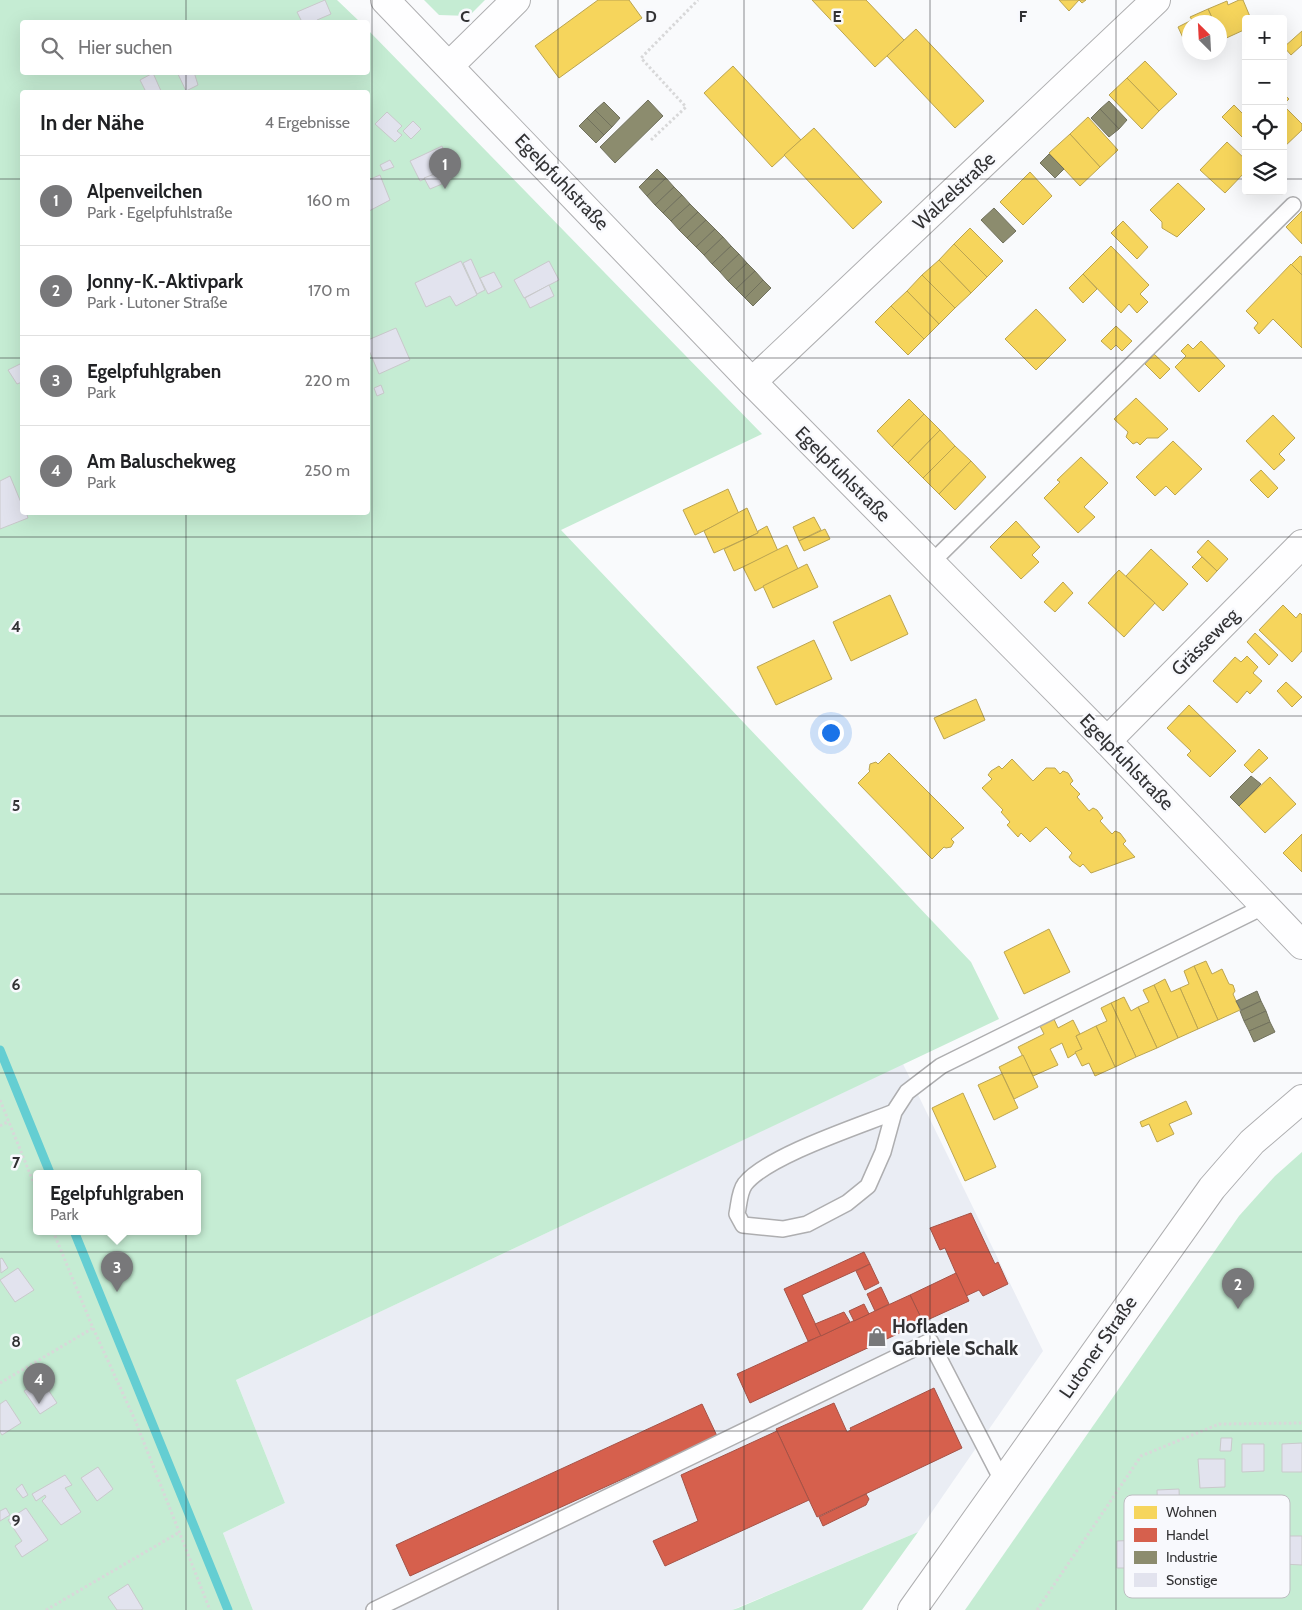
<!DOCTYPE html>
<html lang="de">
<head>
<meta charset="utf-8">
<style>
  :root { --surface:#fff; --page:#f2f2f2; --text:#202124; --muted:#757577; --line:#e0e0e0; --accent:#78787a }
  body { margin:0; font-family:Cabin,sans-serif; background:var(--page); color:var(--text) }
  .controls { position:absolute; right:15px; top:15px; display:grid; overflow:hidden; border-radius:5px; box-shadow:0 5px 20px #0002 }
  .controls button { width:45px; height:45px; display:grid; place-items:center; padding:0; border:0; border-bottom:1px solid var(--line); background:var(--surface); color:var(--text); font:25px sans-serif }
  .compass { position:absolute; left:1182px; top:15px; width:45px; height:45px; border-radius:50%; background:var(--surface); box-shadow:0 5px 20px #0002; rotate:336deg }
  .you { position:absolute; left:830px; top:732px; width:18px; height:18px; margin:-12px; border:4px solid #fff; border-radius:50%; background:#1a73e8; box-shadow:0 0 0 8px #1a73e833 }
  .badge { display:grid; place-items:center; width:32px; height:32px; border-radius:50%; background:var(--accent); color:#fff; font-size:16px; font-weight:700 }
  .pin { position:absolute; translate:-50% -41px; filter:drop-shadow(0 1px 2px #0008) }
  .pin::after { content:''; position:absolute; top:26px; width:18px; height:15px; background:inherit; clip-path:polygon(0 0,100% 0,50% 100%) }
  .popup { position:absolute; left:33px; top:1170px; width:168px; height:65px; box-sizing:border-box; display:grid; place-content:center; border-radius:5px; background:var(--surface); filter:drop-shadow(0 1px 4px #0005); font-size:16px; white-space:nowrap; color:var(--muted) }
  .popup b { font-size:19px; color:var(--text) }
  .popup::after { content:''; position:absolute; left:50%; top:100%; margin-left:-10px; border:10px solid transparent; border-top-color:var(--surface) }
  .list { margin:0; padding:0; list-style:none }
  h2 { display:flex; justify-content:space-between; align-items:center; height:65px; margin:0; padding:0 20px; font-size:21px }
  h2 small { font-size:16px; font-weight:400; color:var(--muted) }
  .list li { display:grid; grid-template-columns:32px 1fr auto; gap:15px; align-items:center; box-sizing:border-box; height:90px; padding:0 20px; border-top:1px solid var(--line) }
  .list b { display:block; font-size:19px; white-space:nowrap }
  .list p { margin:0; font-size:16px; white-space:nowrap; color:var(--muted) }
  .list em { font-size:16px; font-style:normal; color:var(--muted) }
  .icon { flex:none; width:28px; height:28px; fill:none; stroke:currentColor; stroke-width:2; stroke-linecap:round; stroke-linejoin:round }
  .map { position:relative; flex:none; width:1302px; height:1610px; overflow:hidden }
  .search { position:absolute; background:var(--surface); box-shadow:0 5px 20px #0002; left:20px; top:20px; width:350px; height:55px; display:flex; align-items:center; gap:12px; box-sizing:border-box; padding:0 18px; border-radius:5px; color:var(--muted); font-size:19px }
  .panel { position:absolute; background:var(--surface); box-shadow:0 5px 20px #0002; left:20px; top:90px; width:350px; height:425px; border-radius:5px }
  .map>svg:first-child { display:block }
</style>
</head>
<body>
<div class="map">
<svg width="1302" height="1610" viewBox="0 0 1302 1610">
  <rect width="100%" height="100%" fill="#f9fafc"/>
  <path fill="#eaedf4" d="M903 1064 1043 1351 918 1532 732 1610H253L223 1533 285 1503 236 1380Z"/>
  <g fill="#c5ecd3" fill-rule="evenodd">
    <path d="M0 0H337L360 22H22V72H368V30L762 434 561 530 971 962 999 1019 236 1380 285 1503 223 1533 253 1610H0ZM22 92H368V512H22ZM37 1173H197V1231H37Z"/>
    <path d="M424 0H485L469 16 439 15Z"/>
    <path d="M1302 1152V1610H965L1239 1216 1275 1176Z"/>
    <path d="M918 1532 862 1610H732L738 1608Z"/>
  </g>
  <g fill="#f6d55c" stroke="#bba450">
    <path d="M598 0H629L642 18 559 78 535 46Z"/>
    <path d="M812 0H866L904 40 875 67Z"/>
    <path d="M1059 0H1086L1082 3 1079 0 1069 11Z"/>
    <path d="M1239 0H1243L1251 19H1246V29L1222 40 1220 22H1214L1208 9 1227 1 1228 5Z"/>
    <path d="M1208 9 1214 22H1190V52H1192L1190 53 1178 27 1192 20 1190 17Z"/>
    <path d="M916 29 984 101 955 128 887 56Z"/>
    <path d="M1302 31V45L1291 55 1284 47Z"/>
    <path d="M1145 61 1177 94 1159 111 1127 78Z"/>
    <path d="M733 66 801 140 772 167 704 93Z"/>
    <path d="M1127 78 1159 111 1142 129 1109 95Z"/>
    <path d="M1283 93 1289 99 1283 105 1302 124V130L1283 148Z"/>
    <path d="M1234 105 1244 115 1242 116 1246 120V141L1222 117Z"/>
    <path d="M1088 117 1118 150 1100 167 1070 134Z"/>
    <path d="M814 128 882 202 853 229 784 155Z"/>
    <path d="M1070 134 1100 167 1080 186 1049 153Z"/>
    <path d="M1227 142 1246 160V171L1225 193 1200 170Z"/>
    <path d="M1030 172 1052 196 1023 225 1000 202Z"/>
    <path d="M1178 183 1205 209 1177 237 1162 228V222L1150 210Z"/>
    <path d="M1302 211V244L1286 227Z"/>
    <path d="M1123 221 1148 247 1137 259 1111 233Z"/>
    <path d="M970 228 1003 261 987 277 954 244Z"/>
    <path d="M954 244 987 277 971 293 939 260Z"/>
    <path d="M1111 246 1149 285 1140 294 1148 302 1137 313 1129 304 1121 313 1083 274Z"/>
    <path d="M1300 256 1302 257V275L1291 265Z"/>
    <path d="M939 260 971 293 955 308 922 275Z"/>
    <path d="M1291 264 1302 275V348L1273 319 1259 334 1254 328 1258 323 1246 311Z"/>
    <path d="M1083 274 1097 289 1083 303 1069 288Z"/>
    <path d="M922 275 955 308 939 324 907 291Z"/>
    <path d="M907 291 939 324 924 339 891 306Z"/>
    <path d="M891 306 924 339 908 355 875 322Z"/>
    <path d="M1036 309 1066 340 1036 370 1005 339Z"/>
    <path d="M1116 326 1132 341 1122 351 1116 345 1111 350 1101 341Z"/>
    <path d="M1201 341 1225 366 1199 392 1175 367 1186 356 1181 351 1188 344 1193 349Z"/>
    <path d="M1154 354 1170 369 1160 379 1145 364Z"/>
    <path d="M1136 398 1168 429 1158 438H1147L1140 445 1137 442 1133 444 1126 437 1128 432 1114 419Z"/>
    <path d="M909 399 924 414 892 447 877 431Z"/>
    <path d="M924 414 940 430 908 463 892 447Z"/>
    <path d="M1273 415 1295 438 1279 454 1285 460 1274 470 1246 441Z"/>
    <path d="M940 430 955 446 923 478 908 463Z"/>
    <path d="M1173 441 1202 469 1175 495 1166 486 1155 496 1136 477Z"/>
    <path d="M955 446 971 461 939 494 923 478Z"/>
    <path d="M1081 457 1108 483 1084 507 1095 517 1078 533 1044 498 1060 482 1057 480Z"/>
    <path d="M971 461 986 477 955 510 939 494Z"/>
    <path d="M1261 470 1278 488 1268 498 1250 480Z"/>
    <path d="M728 489 739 514 695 535 683 510Z"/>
    <path d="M747 508 758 533 714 553 704 531Z"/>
    <path d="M814 517 821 530 799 541 793 527Z"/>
    <path d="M1016 521 1040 547 1032 555 1039 562 1021 579 990 547Z"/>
    <path d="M767 526 778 551 734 571 724 549 758 533V531Z"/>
    <path d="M825 529 830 539 804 551 799 541Z"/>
    <path d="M1208 540 1228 559 1217 571 1197 552Z"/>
    <path d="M787 545 798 569 755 591 743 567Z"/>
    <path d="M1151 549 1188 584 1163 611 1126 576Z"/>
    <path d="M1202 557 1217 571 1207 582 1192 567Z"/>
    <path d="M807 564 818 587 773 608 763 586Z"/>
    <path d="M1119 570 1155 603 1124 637 1088 603Z"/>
    <path d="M1063 582 1073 593 1055 612 1044 602Z"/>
    <path d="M890 595 908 634 851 661 833 622Z"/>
    <path d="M1283 605 1296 618 1300 613 1302 615V651L1292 662 1259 630Z"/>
    <path d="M1255 633 1278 655 1269 665 1247 642Z"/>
    <path d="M814 640 832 679 776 705 757 667Z"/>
    <path d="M1247 656 1258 667 1253 673 1262 681 1250 694 1247 691 1237 703 1213 681 1235 657 1241 662Z"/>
    <path d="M1286 682 1302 697 1292 707 1277 691Z"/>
    <path d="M976 699 985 720 944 739 934 718Z"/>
    <path d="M1189 705 1236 751 1210 777 1187 755 1191 751 1167 728Z"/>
    <path d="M1259 749 1268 758 1252 773 1244 765Z"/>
    <path d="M889 753 964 828 951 839 954 842 951 847 946 848 944 847 932 859 858 783 870 771 869 770 870 764 876 762 878 764Z"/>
    <path d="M1012 759 1033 781 1046 768H1055L1060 774 1063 771 1068 773 1073 781 1070 784 1080 794 1077 797 1089 811 1093 808 1097 810 1103 818 1100 821 1112 834 1115 831 1120 833 1126 841 1123 844 1135 857 1091 873 1083 864 1080 867 1072 861 1069 857 1072 853 1046 827 1030 842 1021 833 1018 837 1007 825 1010 822 1001 812 1003 810 982 788 992 779 988 775 991 771 999 766 1002 769Z"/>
    <path d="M1270 777 1296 804 1265 833 1239 806Z"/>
    <path d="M1302 834V872L1283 853Z"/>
    <path d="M1049 929 1070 972 1024 994 1004 952Z"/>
    <path d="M1206 961 1212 974 1222 969 1229 984 1233 985 1235 991 1233 994 1240 1010 1218 1020 1194 966Z"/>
    <path d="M1194 966 1218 1020 1198 1029 1180 988 1189 984 1184 971Z"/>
    <path d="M1165 979 1171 992 1180 988 1198 1029 1178 1038 1154 985Z"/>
    <path d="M1154 985 1178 1038 1157 1048 1138 1007 1149 1002 1143 990Z"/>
    <path d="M1124 997 1131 1011 1138 1007 1157 1048 1136 1057 1111 1003Z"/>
    <path d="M1111 1003 1136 1057 1115 1067 1096 1026 1107 1021 1101 1008Z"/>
    <path d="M1053 1017 1058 1028 1073 1020 1080 1034 1076 1036 1082 1049 1068 1058 1062 1043 1050 1049 1058 1065 1033 1076 1018 1047 1044 1034 1039 1024Z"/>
    <path d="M1096 1026 1115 1067 1095 1076 1089 1063 1082 1066 1075 1052 1082 1049 1076 1036Z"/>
    <path d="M1023 1055 1038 1087 1014 1099 999 1067Z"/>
    <path d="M1002 1074 1018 1108 994 1120 978 1085Z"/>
    <path d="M963 1093 996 1167 965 1181 932 1108Z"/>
    <path d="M1186 1101 1192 1114 1169 1124 1174 1134 1157 1142 1149 1124 1142 1127 1140 1122Z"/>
  </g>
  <g fill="#d6604d" stroke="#a55246">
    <path d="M971 1213 995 1264 998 1262 1008 1284 983 1296 979 1290 966 1296 945 1248 940 1250 930 1228Z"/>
    <path d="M864 1252 870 1264 802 1295 821 1336 808 1341 784 1289Z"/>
    <path d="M870 1264 879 1283 865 1290 856 1271Z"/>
    <path d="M956 1273 969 1301 923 1322 910 1295Z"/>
    <path d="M881 1287 889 1304 875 1311 867 1294Z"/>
    <path d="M910 1295 923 1322 750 1403 737 1374Z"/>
    <path d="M864 1304 869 1314 854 1321 849 1311Z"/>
    <path d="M844 1312 850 1322 821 1336 815 1324Z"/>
    <path d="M934 1388 962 1448 817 1517 776 1429 834 1403 847 1432 851 1430 850 1428Z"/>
    <path d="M702 1404 717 1436 410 1576 396 1545Z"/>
    <path d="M777 1431 809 1500 665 1566 653 1541 698 1521 681 1475Z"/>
    <path d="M866 1494 869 1499 866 1505 823 1526 819 1517Z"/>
  </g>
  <g fill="#8c8c6e" stroke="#71715d">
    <path d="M648 100 663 116 615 163 600 147Z"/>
    <path d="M1109 101 1127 120 1119 129 1100 109Z"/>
    <path d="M604 102 620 118 612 127 595 110Z"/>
    <path d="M1100 109 1119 129 1109 137 1091 118Z"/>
    <path d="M595 110 612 127 604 135 587 118Z"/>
    <path d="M587 118 604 135 596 143 579 126Z"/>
    <path d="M1049 154 1064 169 1055 178 1040 163Z"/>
    <path d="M657 169 666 178 647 196 639 187Z"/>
    <path d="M666 178 674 187 655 205 647 196Z"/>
    <path d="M674 187 682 195 663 213 655 205Z"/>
    <path d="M682 195 690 204 671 221 663 213Z"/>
    <path d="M690 204 698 212 679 230 671 221Z"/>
    <path d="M994 208 1016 231 1003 243 981 220Z"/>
    <path d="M698 212 706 220 687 238 679 230Z"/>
    <path d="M706 220 715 229 696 247 687 238Z"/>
    <path d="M715 229 723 237 704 255 696 247Z"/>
    <path d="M723 237 731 246 712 264 704 255Z"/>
    <path d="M731 246 739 254 720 272 712 264Z"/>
    <path d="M739 254 747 263 728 281 720 272Z"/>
    <path d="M747 263 755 271 736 289 728 281Z"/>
    <path d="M755 271 763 280 745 298 736 289Z"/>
    <path d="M763 280 771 288 753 306 745 298Z"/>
    <path d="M1251 776 1261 784 1239 806 1230 797Z"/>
    <path d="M1257 991 1261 1001 1241 1010 1236 1001Z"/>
    <path d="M1261 1001 1266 1011 1244 1021 1240 1011Z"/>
    <path d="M1266 1011 1270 1022 1249 1031 1244 1021Z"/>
    <path d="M1270 1022 1275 1032 1254 1042 1249 1031Z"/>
  </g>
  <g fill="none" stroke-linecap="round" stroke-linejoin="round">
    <g stroke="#64ced2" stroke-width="9">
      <path d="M0 1050 50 1173"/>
      <path d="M74 1231 228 1610"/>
    </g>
  </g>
  <g fill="#e2e3ee" stroke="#c9c9cb">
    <path d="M325 0 331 14 317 20 318 22H302L297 12Z"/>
    <path d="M177 72H194L198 85 186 91Z"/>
    <path d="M153 73 161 91 146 92 140 80Z"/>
    <path d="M387 112 402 126 397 131 402 135 395 142 375 124Z"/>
    <path d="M413 121 421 129 411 139 403 131Z"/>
    <path d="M442 146 451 167 420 181 410 161Z"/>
    <path d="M390 160 394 167 383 171 380 165Z"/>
    <path d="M437 173 442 184 430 189 424 178Z"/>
    <path d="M380 175 390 200 369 211 368 180Z"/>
    <path d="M471 259 485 290 477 294 463 263Z"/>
    <path d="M461 261 477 295 456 306 450 296 426 307 415 283Z"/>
    <path d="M549 261 559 280 524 298 514 280Z"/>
    <path d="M494 272 502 287 488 294 480 278Z"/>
    <path d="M549 285 554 296 530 308 525 298Z"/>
    <path d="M396 328 410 360 379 374 368 348V340Z"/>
    <path d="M22 363V382L17 384 8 370Z"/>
    <path d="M381 385 384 393 377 396 374 388Z"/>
    <path d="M10 476 22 505V512H26L28 518 0 529V481Z"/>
    <path d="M2 1258 8 1268 1 1273 0 1259Z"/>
    <path d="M18 1268 34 1290 15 1302 0 1280Z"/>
    <path d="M41 1379 57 1403 40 1414 24 1391Z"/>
    <path d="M6 1400 21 1423 2 1435 0 1432V1404Z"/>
    <path d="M1221 1438H1232L1231 1451H1220Z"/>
    <path d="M1302 1443V1472H1282V1444Z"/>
    <path d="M1242 1444H1264V1471L1242 1472Z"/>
    <path d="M1198 1459H1225V1487L1200 1488Z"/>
    <path d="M98 1467 113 1489 97 1501 81 1478Z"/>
    <path d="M65 1475 72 1485 65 1488 81 1512 61 1525 42 1501 46 1497 45 1495 36 1501 32 1494Z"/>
    <path d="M22 1484 28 1495 23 1498 16 1489Z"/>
    <path d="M1179 1489 1180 1518H1158L1157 1490Z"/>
    <path d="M6 1508 10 1515 0 1521V1511Z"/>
    <path d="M26 1508 48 1540 22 1557 15 1546 22 1541 8 1520Z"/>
    <path d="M1189 1513V1527H1178L1179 1521H1183V1514Z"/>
    <path d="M1235 1519H1243L1244 1527H1235Z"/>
    <path d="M1283 1536H1302V1565L1283 1564Z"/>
    <path d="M1265 1537 1266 1566H1244L1242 1538Z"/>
    <path d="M1181 1539 1182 1567 1160 1568 1159 1540Z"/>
    <path d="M1200 1539H1223V1567L1201 1568Z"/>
    <path d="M1139 1540V1568H1117V1541Z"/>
    <path d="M128 1584 143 1609 141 1610H117L108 1597Z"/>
  </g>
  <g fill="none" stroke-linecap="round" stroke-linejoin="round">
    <g stroke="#aeaeb0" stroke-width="18">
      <g id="lane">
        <path d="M931 563 1293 205"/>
        <path d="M894 1112C859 1126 767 1156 745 1184 739 1192 739 1205 737 1214L743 1225 783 1229 807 1224 847 1203 868 1186 883 1152 894 1112 907 1092 941 1066 1265 906"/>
        <path d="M374 1610 930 1341 1003 1482"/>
      </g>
    </g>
    <g stroke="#aeaeb0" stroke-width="30">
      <g id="street">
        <path d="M385 0 752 382 1107 741 1302 945"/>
        <path d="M450 65 516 0"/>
        <path d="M752 382 1156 0"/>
        <path d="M1107 741 1302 544"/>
      </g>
    </g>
    <g stroke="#aeaeb0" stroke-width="30">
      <path id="secondary" d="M912 1610 1212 1188 1252 1142 1302 1099"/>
    </g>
    <g stroke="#d8d8d9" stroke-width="3" stroke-dasharray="2.5 2.5" stroke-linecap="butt">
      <path d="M651 140 686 107 641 58 698 0"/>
      <path d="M0 1100 37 1191"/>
      <path d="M0 1126 9 1121"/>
      <path d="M53 1231 93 1328 135 1420 210 1610"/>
      <path d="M0 1383 93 1328"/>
      <path d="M46 1610 178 1533"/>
      <path d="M1037 1610 1141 1456 1219 1424 1302 1423"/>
    </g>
    <use href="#lane" stroke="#fefeff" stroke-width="15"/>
    <use href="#street" stroke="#fefeff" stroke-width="28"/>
    <use href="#secondary" stroke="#fefeff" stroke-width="28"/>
  </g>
  <path fill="none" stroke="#323234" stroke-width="1" stroke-opacity="0.55" d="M186 0V22M372 0V1610M558 0V1610M744 0V1610M930 0V1610M1116 0V1610M186 72V92M0 179H22M368 179H1246M1283 179H1302M0 358H22M368 358H1302M186 512V1610M0 537H1302M0 716H1302M0 894H1302M0 1073H1302M0 1252H1302M0 1431H1302"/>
  <defs>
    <g id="shop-bare" transform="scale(1.5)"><path d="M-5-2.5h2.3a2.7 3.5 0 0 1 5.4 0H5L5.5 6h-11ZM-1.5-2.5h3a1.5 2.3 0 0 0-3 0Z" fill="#78787a" stroke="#f8f9fd" stroke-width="2.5" paint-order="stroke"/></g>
  </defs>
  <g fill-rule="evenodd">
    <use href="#shop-bare" x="877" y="1337"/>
  </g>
  <g text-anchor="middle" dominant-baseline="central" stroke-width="5" stroke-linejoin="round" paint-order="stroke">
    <g font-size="19" fill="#323234" stroke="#f8f9fd">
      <text transform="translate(562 182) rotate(46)">Egelpfuhlstraße</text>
      <text transform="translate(954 191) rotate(-43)">Walzelstraße</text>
      <text transform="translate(843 474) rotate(45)">Egelpfuhlstraße</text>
      <text transform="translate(1205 642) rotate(-45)">Grässeweg</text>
      <text transform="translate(1127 762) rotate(46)">Egelpfuhlstraße</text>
      <text transform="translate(1098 1347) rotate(-55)">Lutoner Straße</text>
    </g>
    <g font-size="19" font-weight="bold" fill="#323234" stroke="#f8f9fd" text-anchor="start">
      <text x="892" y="1326">Hofladen<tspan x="892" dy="22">Gabriele Schalk</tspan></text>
    </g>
  </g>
  <rect x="1124" y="1495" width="166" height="103" rx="8" fill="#f8f9fd" stroke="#bdbdc1" stroke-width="1"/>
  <rect x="1134" y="1506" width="23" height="13" fill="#f6d55c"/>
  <rect x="1134" y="1528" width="23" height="14" fill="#d6604d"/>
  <rect x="1134" y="1551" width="23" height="13" fill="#8c8c6e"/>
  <rect x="1134" y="1573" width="23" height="14" fill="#e2e3ee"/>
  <g font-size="14" fill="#323234">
    <text x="1166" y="1517">Wohnen</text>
    <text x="1166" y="1540">Handel</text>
    <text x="1166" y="1562">Industrie</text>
    <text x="1166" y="1585">Sonstige</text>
  </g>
  <g font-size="16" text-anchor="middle" font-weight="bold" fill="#323234" stroke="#f8f9fd" stroke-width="5" stroke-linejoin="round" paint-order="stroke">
    <text x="465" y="22">C</text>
    <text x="651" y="22">D</text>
    <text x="837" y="22">E</text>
    <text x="1023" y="22">F</text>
    <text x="16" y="632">4</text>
    <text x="16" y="811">5</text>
    <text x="16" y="990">6</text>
    <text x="16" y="1168">7</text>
    <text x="16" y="1347">8</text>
    <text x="16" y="1526">9</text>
  </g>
</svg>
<div class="controls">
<button>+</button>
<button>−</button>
<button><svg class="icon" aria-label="locate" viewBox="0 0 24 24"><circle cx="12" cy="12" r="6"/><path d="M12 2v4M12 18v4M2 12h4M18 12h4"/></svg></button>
<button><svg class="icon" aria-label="layers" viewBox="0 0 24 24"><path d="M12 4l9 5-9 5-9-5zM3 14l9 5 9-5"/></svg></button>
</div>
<svg class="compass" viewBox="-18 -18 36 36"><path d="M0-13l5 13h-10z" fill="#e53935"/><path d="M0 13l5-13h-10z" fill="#757577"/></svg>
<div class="you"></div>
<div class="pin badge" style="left:445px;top:189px">1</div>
<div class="pin badge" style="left:1238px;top:1309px">2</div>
<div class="pin badge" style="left:117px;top:1292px">3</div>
<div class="popup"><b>Egelpfuhlgraben</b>Park</div>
<div class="pin badge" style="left:39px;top:1404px">4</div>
<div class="search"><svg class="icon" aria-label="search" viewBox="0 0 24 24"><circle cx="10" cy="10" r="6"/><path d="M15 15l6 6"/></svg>Hier suchen</div>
<section class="panel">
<h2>In der Nähe<small>4 Ergebnisse</small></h2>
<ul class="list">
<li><span class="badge">1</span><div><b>Alpenveilchen</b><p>Park · Egelpfuhlstraße</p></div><em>160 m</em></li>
<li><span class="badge">2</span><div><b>Jonny-K.-Aktivpark</b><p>Park · Lutoner Straße</p></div><em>170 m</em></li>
<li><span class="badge">3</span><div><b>Egelpfuhlgraben</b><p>Park</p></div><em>220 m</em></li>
<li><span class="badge">4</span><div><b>Am Baluschekweg</b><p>Park</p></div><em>250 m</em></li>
</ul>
</section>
</div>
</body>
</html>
